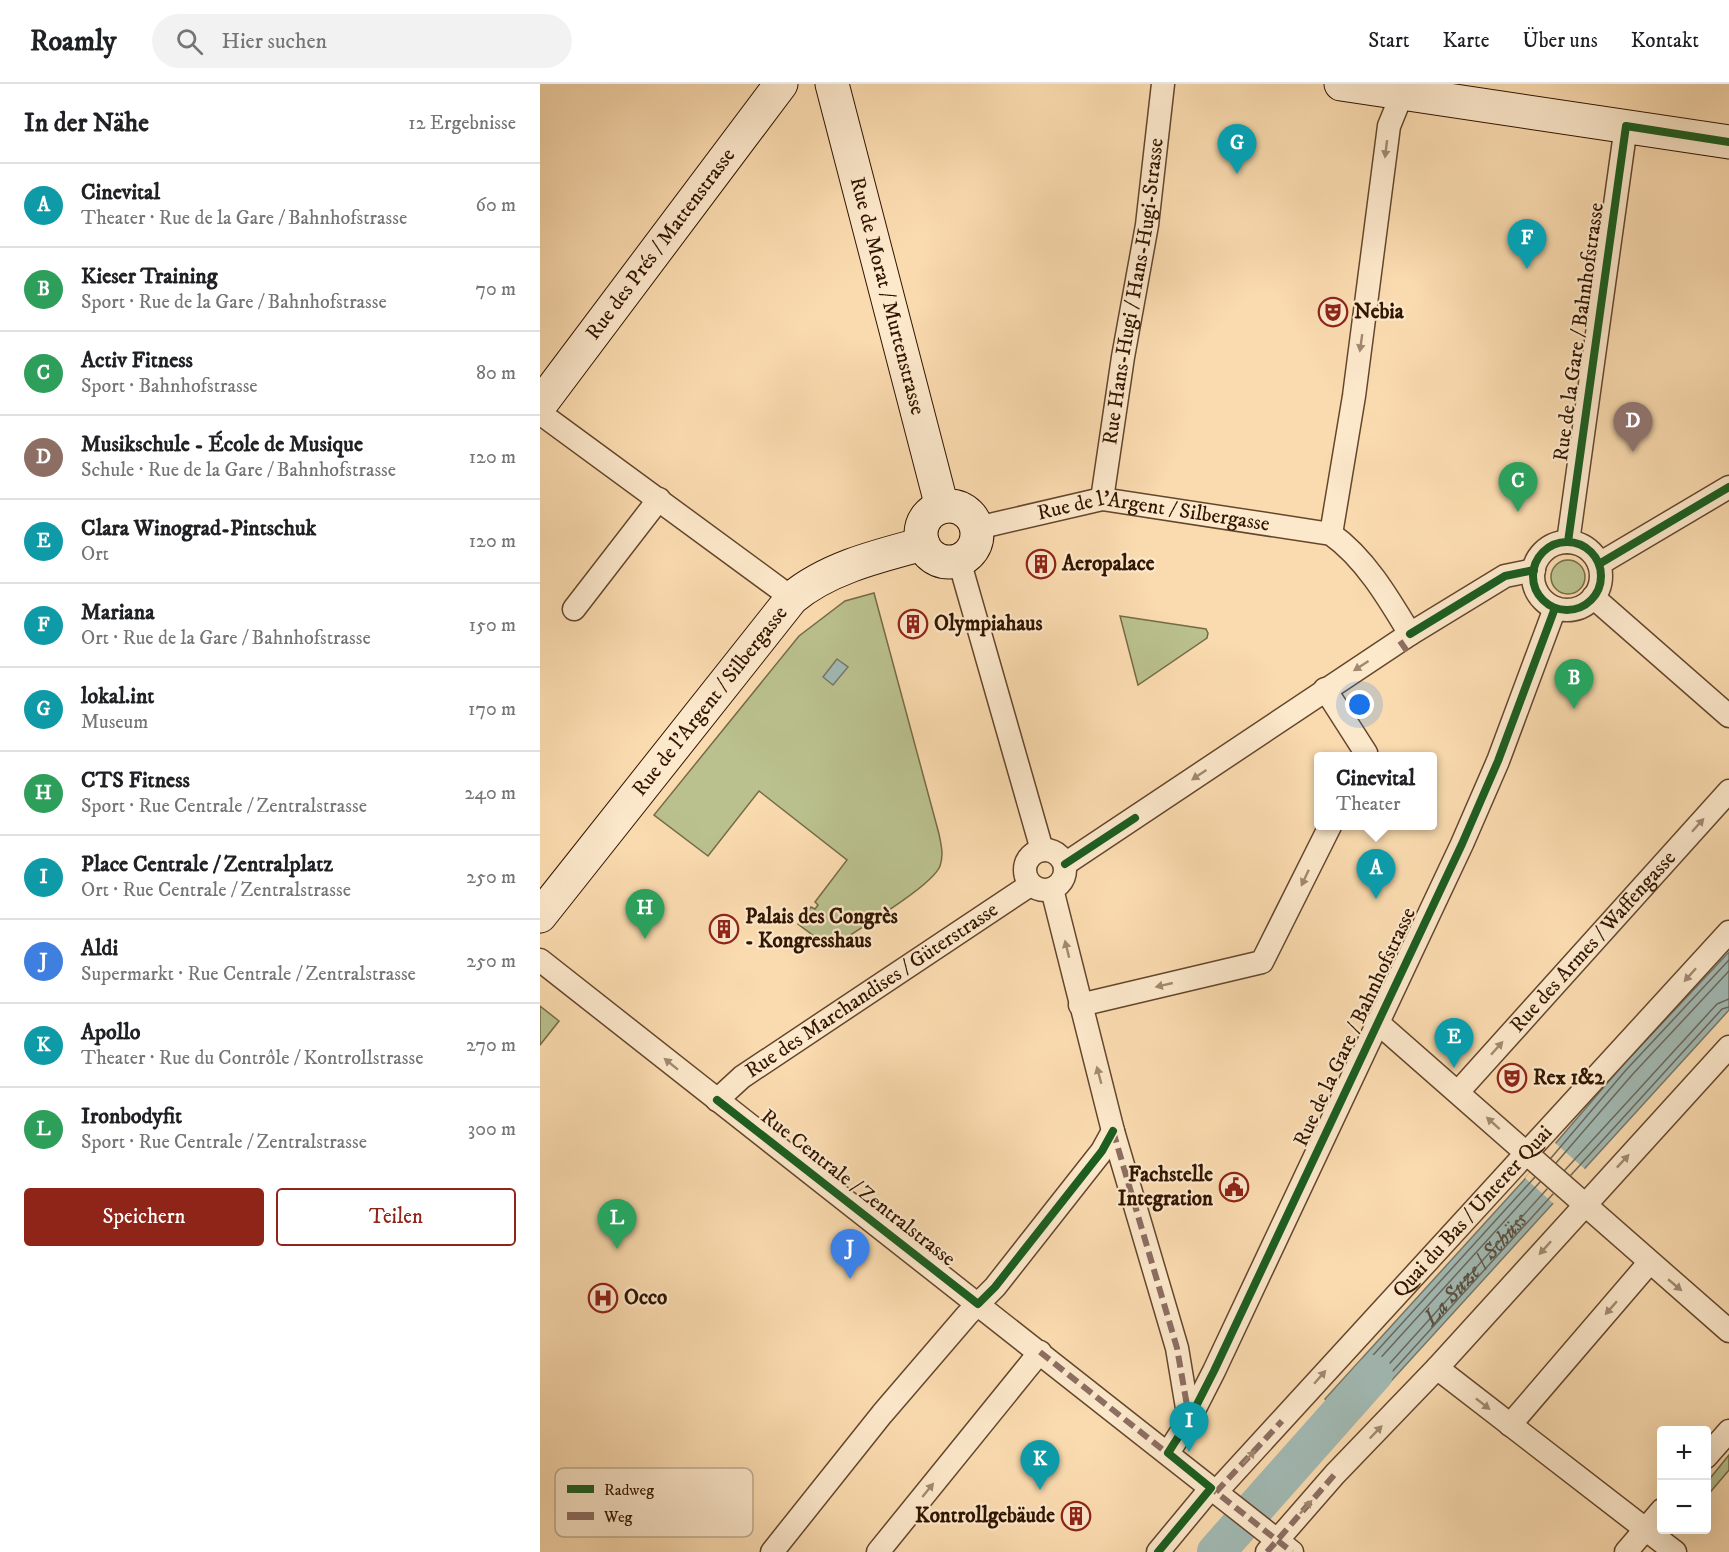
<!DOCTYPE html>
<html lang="de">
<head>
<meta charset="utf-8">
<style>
  :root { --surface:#fff; --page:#f2f2f2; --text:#202124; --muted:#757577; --line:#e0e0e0; --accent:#8f2418 }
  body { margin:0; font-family:"IM FELL DW Pica",serif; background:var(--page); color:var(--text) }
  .controls { position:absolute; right:18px; bottom:18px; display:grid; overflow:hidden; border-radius:6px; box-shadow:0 6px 24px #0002 }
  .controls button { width:54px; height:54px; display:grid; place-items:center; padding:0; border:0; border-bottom:2px solid var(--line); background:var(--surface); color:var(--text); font:30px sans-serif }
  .you { position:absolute; left:820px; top:621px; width:21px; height:21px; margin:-15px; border:4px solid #fff; border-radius:50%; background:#1a73e8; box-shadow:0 0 0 9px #1a73e833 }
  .badge { display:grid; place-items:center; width:39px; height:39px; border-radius:50%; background:var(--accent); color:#fff; font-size:20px; font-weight:700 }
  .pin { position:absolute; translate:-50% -50px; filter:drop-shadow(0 2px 3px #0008) }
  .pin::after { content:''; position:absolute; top:32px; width:21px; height:18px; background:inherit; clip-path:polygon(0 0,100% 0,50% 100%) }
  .popup { position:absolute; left:774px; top:668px; width:123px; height:78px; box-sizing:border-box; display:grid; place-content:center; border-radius:6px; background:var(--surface); filter:drop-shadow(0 2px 4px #0005); font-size:20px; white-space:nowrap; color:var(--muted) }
  .popup b { font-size:22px; color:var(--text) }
  .popup::after { content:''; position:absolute; left:50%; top:100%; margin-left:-12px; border:12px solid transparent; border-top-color:var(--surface) }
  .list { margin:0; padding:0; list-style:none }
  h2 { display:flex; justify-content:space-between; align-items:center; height:78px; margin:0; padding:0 24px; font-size:26px }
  h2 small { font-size:20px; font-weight:400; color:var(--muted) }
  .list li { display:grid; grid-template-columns:39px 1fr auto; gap:18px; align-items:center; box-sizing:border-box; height:84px; padding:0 24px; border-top:2px solid var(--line) }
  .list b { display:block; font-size:22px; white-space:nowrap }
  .list p { margin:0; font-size:20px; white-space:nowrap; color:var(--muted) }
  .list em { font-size:20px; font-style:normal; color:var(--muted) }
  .actions { display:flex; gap:12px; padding:18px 24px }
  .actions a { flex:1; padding:14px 0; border:2px solid var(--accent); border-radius:6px; text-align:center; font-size:21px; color:var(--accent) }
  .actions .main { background:var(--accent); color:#fff }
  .icon { flex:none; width:33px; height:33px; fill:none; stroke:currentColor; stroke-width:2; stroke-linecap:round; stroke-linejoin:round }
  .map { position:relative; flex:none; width:1189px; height:1468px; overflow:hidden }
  header { display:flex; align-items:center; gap:36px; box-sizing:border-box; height:84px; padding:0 30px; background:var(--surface); border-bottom:2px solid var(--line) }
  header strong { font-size:28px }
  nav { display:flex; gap:33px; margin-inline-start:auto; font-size:21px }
  .search { width:420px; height:54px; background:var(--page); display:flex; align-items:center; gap:15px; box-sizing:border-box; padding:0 21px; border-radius:33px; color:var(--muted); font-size:22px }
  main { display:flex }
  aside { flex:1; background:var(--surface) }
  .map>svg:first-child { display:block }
</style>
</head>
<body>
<header>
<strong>Roamly</strong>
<div class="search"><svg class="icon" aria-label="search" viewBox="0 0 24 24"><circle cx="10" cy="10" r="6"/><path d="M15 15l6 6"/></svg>Hier suchen</div>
<nav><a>Start</a><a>Karte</a><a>Über uns</a><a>Kontakt</a></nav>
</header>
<main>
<aside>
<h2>In der Nähe<small>12 Ergebnisse</small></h2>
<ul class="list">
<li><span class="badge" style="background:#0f9aa8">A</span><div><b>Cinevital</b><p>Theater · Rue de la Gare / Bahnhofstrasse</p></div><em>60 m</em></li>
<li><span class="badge" style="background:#2e9e5b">B</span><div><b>Kieser Training</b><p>Sport · Rue de la Gare / Bahnhofstrasse</p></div><em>70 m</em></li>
<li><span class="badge" style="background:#2e9e5b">C</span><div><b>Activ Fitness</b><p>Sport · Bahnhofstrasse</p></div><em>80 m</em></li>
<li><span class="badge" style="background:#8d6e63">D</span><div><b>Musikschule - École de Musique</b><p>Schule · Rue de la Gare / Bahnhofstrasse</p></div><em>120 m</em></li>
<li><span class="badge" style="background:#0f9aa8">E</span><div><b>Clara Winograd-Pintschuk</b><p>Ort</p></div><em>120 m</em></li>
<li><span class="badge" style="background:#0f9aa8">F</span><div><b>Mariana</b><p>Ort · Rue de la Gare / Bahnhofstrasse</p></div><em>150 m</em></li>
<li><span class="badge" style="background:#0f9aa8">G</span><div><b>lokal.int</b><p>Museum</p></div><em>170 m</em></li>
<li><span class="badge" style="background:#2e9e5b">H</span><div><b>CTS Fitness</b><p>Sport · Rue Centrale / Zentralstrasse</p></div><em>240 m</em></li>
<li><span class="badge" style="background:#0f9aa8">I</span><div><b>Place Centrale / Zentralplatz</b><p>Ort · Rue Centrale / Zentralstrasse</p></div><em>250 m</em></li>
<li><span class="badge" style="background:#3f7fe0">J</span><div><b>Aldi</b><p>Supermarkt · Rue Centrale / Zentralstrasse</p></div><em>250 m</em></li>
<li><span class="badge" style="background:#0f9aa8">K</span><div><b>Apollo</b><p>Theater · Rue du Contrôle / Kontrollstrasse</p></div><em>270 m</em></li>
<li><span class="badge" style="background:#2e9e5b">L</span><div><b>Ironbodyfit</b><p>Sport · Rue Centrale / Zentralstrasse</p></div><em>300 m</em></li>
</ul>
<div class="actions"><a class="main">Speichern</a><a>Teilen</a></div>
</aside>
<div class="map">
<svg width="1189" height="1468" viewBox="0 0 1189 1468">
  <rect width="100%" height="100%" fill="#fadbaf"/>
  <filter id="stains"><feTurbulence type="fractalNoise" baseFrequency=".00333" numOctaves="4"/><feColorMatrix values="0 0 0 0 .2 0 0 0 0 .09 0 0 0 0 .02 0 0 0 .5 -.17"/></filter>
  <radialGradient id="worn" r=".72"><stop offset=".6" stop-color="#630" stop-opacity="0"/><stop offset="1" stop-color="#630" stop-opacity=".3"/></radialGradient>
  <g fill="#bac18e" stroke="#766b47" stroke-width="1.5">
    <circle cx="1028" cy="493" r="17"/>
    <path d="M334 509 399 750C401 760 404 771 400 782 393 802 311 850 290 864L258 840 271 823 275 825 278 821 275 818 307 776 219 707 168 772 114 731 259 552 305 517Z"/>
    <path d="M580 532 666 545 668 549 667 554 598 601Z"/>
    <path d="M0 922 19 937 0 961Z"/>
    <path d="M1189 1371V1386L1167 1412V1398Z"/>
  </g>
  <g fill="#a1b9b3" stroke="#75776b" stroke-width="1.5">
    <path d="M297 575 308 583 293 601 283 593Z"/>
    <path d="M1189 868V926L812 1340 785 1315 984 1096 1082 982Z"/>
  </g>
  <path fill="#fadbaf" d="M1014 1058 1046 1086 1014 1120 985 1094Z"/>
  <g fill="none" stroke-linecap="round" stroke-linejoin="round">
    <g stroke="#6a675a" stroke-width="1.5">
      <path d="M1011 1074 1086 986 1189 876"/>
      <path d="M1016 1079 1092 991 1189 887"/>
      <path d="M1025 1086 1177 920 1189 915"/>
      <path d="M1031 1091 1182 925 1189 923"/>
      <path d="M995 1093 795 1313 796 1317 810 1330H814L1013 1110"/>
      <path id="s1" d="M1000 1098 806 1312 809 1319H814L1007 1105"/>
    </g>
    <path stroke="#a1b9b3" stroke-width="38" d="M676 1468 834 1290"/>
    <g stroke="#64462c" stroke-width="25">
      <g id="street">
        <path d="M0 329 252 514"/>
        <path id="s2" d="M562 415 583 273 607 141 623 0"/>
        <path id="s3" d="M437 444 562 415 791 450C825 474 849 515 870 550"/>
        <path d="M791 450 814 312 849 42 862 10"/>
        <path d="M1028 458 1086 42"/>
        <circle cx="1027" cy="492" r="34"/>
        <path d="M419 476 502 766"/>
        <path d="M1059 480 1189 403"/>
        <path d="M1053 513 1189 632"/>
        <path d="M34 525 119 415"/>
        <path d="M785 605 826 669 824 672"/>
        <circle cx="505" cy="786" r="20"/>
        <path d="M525 780 870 550 965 492 994 486"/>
        <path d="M512 805 573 1047 637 1264 649 1336"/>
        <path d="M0 876 752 1468"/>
        <path d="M540 921 722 878 790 742"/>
        <path d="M837 938 1189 1247"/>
        <path id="s4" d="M918 1008 1189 707"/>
        <path id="s5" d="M177 1016 202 993 490 801"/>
        <path d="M897 1284 1135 1468"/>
        <path d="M970 1341 1109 1179"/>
        <path d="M628 1369 649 1336 674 1287 922 760 958 677 1015 524"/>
        <path d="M1166 1373 1189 1347"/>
        <path id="s6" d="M676 1408 1189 848"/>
        <path d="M232 1468 342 1330 427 1231 455 1203 562 1067 573 1047"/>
        <path d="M338 1468 500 1268"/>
        <path d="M618 1468 671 1404"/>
        <path d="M727 1468 795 1390 897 1284 1189 963"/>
        <path d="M1086 1468 1122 1426"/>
      </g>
    </g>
    <g stroke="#321500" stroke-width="35">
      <g id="secondary">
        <path id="s7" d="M292 0 402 423"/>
        <path d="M801 0 1189 58"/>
        <path id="s8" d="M0 321 241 0"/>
        <circle cx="409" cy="450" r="28"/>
        <path id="s9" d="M0 832 252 514C288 484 338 472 383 460"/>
      </g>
    </g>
    <use href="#street" stroke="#fce8cb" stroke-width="22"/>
    <use href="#secondary" stroke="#fce8cb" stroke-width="33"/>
    <g stroke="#8d6e63" stroke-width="6" stroke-dasharray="12 6" stroke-linecap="butt">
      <path d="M860 557 869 570"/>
      <path d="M573 1047 637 1264 649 1333"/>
      <path d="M500 1268 632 1373"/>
      <path d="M667 1401 752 1468"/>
      <path d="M676 1408 742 1337"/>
      <path d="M727 1468 795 1390"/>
    </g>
    <g stroke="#fce8cb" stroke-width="11">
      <g id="cycleway">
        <path d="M1028 458 1086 42 1189 58"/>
        <circle cx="1027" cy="492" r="34"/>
        <path d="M1059 480 1189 403"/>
        <path d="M870 550 965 492 994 486"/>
        <path d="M525 780 595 734"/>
        <path d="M177 1016 438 1220 455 1203 562 1067 573 1047"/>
        <path d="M618 1468 671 1404 628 1369 649 1336 674 1287 922 760 958 677 1015 524"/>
      </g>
    </g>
    <use href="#cycleway" stroke="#1b5e20" stroke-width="8"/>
  </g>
  <defs><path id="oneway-solid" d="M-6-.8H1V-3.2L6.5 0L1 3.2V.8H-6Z" transform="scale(1.5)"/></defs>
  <g fill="#a18970">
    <use href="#oneway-solid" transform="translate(846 65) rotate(97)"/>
    <use href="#oneway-solid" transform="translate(821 259) rotate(98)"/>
    <use href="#oneway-solid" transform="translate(821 582) rotate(147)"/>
    <use href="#oneway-solid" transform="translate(659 691) rotate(146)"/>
    <use href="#oneway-solid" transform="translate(1158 741) rotate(-48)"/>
    <use href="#oneway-solid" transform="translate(765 794) rotate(115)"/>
    <use href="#oneway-solid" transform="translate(527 865) rotate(-104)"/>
    <use href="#oneway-solid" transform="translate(1150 891) rotate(132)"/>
    <use href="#oneway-solid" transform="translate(624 901) rotate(167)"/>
    <use href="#oneway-solid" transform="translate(957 964) rotate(-48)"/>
    <use href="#oneway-solid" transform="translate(131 980) rotate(-141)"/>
    <use href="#oneway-solid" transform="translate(559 991) rotate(-105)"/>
    <use href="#oneway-solid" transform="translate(953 1039) rotate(-138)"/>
    <use href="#oneway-solid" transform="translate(1083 1077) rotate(-47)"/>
    <use href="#oneway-solid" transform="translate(1005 1164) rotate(132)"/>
    <use href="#oneway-solid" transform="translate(1135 1201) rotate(40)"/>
    <use href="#oneway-solid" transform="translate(1071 1224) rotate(131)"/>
    <use href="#oneway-solid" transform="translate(780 1293) rotate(-49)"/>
    <use href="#oneway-solid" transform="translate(943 1320) rotate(38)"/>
    <use href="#oneway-solid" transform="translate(836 1348) rotate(-46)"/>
    <use href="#oneway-solid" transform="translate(709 1373) rotate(-47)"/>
    <use href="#oneway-solid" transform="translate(388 1406) rotate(-51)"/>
    <use href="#oneway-solid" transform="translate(766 1423) rotate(-48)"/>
  </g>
  <defs>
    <g id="theatre-ring" transform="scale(1.5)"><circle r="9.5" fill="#fce8cb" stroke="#8f2418" stroke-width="1.5"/><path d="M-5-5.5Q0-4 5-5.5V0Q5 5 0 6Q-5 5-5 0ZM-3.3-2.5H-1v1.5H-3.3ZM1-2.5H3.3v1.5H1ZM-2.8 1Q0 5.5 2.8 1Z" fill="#8f2418"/></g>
    <g id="building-ring" transform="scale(1.5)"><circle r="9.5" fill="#fce8cb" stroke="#8f2418" stroke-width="1.5"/><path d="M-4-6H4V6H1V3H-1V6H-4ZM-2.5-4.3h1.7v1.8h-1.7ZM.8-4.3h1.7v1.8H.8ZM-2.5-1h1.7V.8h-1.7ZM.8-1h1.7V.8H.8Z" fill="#8f2418"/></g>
    <g id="civic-ring" transform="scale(1.5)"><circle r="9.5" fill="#fce8cb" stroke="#8f2418" stroke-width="1.5"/><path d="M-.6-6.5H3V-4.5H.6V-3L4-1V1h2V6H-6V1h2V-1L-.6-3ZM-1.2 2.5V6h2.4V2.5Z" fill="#8f2418"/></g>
    <g id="hospital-ring" transform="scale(1.5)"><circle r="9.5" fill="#fce8cb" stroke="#8f2418" stroke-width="1.5"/><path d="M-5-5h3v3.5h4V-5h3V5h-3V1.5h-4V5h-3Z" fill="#8f2418"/></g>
  </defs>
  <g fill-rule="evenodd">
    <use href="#theatre-ring" x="793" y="228"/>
    <use href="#building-ring" x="501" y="480"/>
    <use href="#building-ring" x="373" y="540"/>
    <use href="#building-ring" x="184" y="845"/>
    <use href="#theatre-ring" x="972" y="994"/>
    <use href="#civic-ring" x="694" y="1103"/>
    <use href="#hospital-ring" x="63" y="1214"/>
    <use href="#building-ring" x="536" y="1432"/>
  </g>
  <g text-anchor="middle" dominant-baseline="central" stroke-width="4.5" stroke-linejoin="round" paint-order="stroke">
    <g font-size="21" fill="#321500" stroke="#fce8cb">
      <text stroke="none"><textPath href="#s8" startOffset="201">Rue des Prés / Mattenstrasse</textPath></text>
      <text stroke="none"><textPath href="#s2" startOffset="210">Rue Hans-Hugi / Hans-Hugi-Strasse</textPath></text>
      <text stroke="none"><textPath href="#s7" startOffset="219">Rue de Morat / Murtenstrasse</textPath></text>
      <text transform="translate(1039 248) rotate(-82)">Rue de la Gare / Bahnhofstrasse</text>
      <text stroke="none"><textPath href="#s3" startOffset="180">Rue de l'Argent / Silbergasse</textPath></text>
      <text stroke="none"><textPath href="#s9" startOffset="274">Rue de l'Argent / Silbergasse</textPath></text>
      <text stroke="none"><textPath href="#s4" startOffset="202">Rue des Armes / Waffengasse</textPath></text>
      <text stroke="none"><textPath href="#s5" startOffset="190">Rue des Marchandises / Güterstrasse</textPath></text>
      <text transform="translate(815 943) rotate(-65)">Rue de la Gare / Bahnhofstrasse</text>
      <text transform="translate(318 1104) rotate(38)">Rue Centrale / Zentralstrasse</text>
      <text stroke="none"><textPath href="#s6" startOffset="380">Quai du Bas / Unterer Quai</textPath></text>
    </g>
    <g font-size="21" font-weight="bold" fill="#321500" stroke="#fce8cb" text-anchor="start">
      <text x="814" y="228">Nebia</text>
      <text x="522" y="480">Aeropalace</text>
      <text x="394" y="540">Olympiahaus</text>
      <text x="205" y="833">Palais des Congrès<tspan x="205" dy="24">- Kongresshaus</tspan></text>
      <text x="993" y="994">Rex 1&amp;2</text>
      <text x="673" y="1091" text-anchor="end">Fachstelle<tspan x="673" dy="24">Integration</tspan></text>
      <text x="84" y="1214">Occo</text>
      <text x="515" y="1432" text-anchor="end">Kontrollgebäude</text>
    </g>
    <g font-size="22" font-style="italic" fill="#594e3f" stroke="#fce8cb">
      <text stroke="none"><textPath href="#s1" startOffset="482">La Suze / Schüss</textPath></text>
    </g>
  </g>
  <rect x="15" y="1384" width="198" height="69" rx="9" fill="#fce8cb" stroke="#bfa98e" stroke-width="1.5"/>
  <rect x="27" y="1401" width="27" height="8" fill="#1b5e20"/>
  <rect x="27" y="1428" width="27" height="8" fill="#8d6e63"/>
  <g font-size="16" fill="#321500">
    <text x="64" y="1411">Radweg</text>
    <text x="64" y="1438">Weg</text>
  </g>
  <rect width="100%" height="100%" filter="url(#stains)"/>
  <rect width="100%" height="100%" fill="url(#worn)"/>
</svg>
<div class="controls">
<button>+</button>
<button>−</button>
</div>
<div class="you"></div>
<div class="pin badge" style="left:836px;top:815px;background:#0f9aa8">A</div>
<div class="popup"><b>Cinevital</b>Theater</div>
<div class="pin badge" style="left:1034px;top:625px;background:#2e9e5b">B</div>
<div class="pin badge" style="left:978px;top:428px;background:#2e9e5b">C</div>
<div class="pin badge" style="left:1093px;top:368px;background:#8d6e63">D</div>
<div class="pin badge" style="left:914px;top:984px;background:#0f9aa8">E</div>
<div class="pin badge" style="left:987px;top:185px;background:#0f9aa8">F</div>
<div class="pin badge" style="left:697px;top:90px;background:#0f9aa8">G</div>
<div class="pin badge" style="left:105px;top:855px;background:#2e9e5b">H</div>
<div class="pin badge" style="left:649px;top:1368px;background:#0f9aa8">I</div>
<div class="pin badge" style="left:310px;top:1195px;background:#3f7fe0">J</div>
<div class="pin badge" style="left:500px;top:1406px;background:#0f9aa8">K</div>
<div class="pin badge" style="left:77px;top:1165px;background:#2e9e5b">L</div>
</div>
</main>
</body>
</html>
